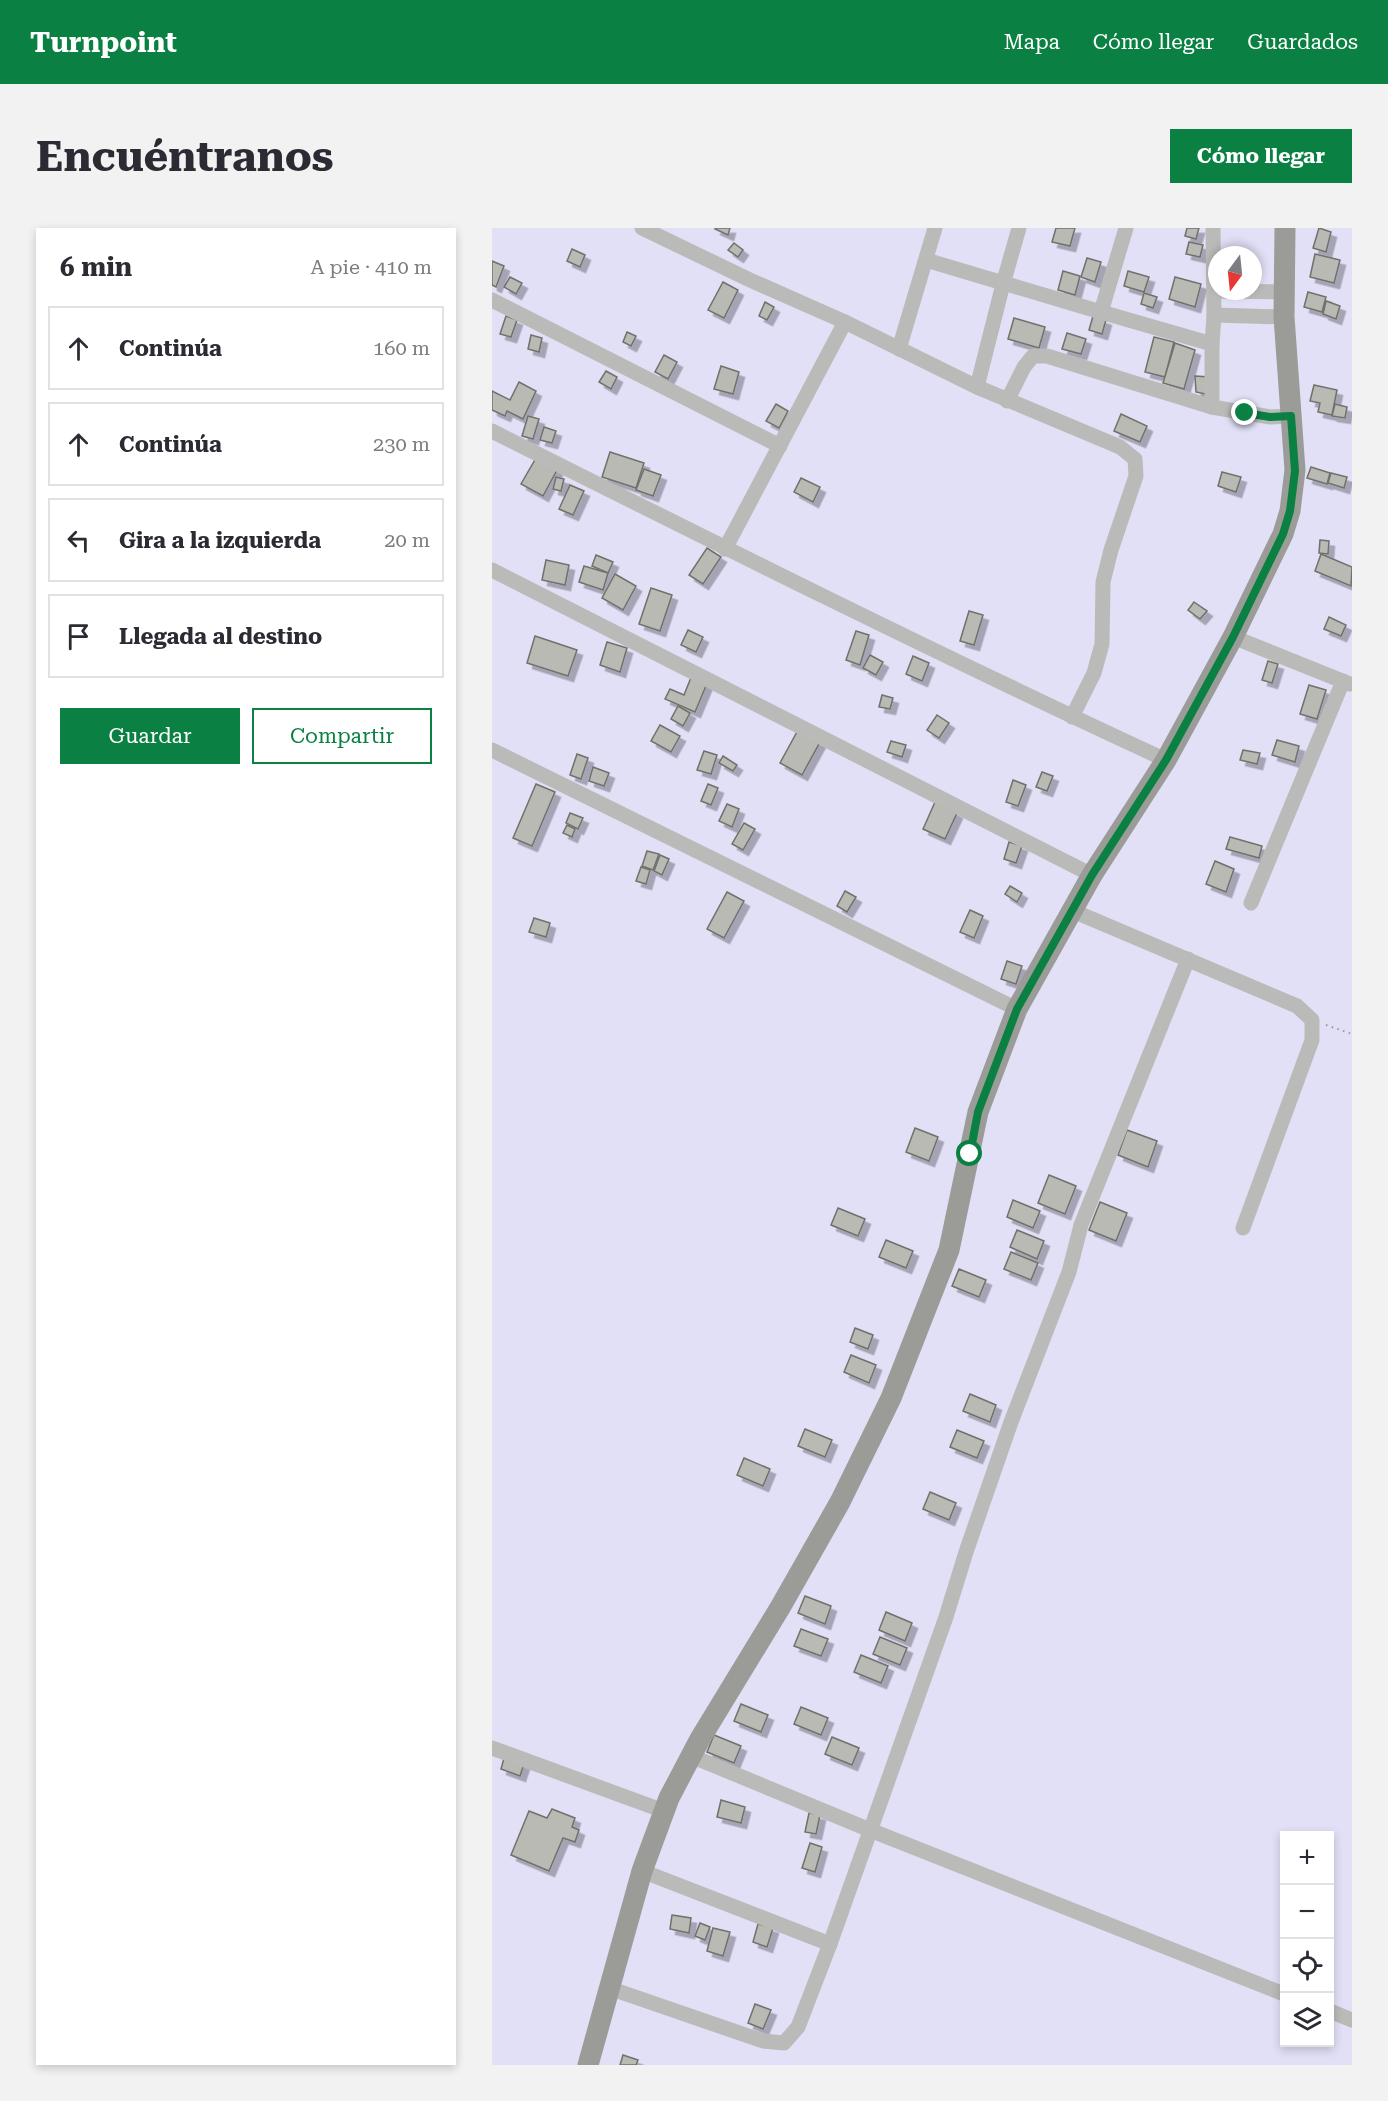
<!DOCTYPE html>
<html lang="es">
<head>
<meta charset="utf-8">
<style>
  :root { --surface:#fff; --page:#f2f2f3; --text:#2b2b33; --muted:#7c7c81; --line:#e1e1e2; --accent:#0b8043 }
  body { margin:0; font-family:"Roboto Serif",serif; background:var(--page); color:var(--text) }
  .controls { position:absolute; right:18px; bottom:18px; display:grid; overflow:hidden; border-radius:0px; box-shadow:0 3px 9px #0003 }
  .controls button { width:54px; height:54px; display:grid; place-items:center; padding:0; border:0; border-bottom:2px solid var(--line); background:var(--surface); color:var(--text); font:30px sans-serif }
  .compass { position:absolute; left:716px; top:18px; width:54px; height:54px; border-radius:50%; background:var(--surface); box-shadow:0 3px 9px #0003; rotate:195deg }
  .stop { position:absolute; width:18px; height:18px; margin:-14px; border:4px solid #0b8043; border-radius:50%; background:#fff }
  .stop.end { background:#0b8043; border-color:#fff; box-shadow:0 2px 6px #0008 }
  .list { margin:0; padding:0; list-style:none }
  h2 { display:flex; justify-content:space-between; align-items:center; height:78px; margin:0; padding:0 24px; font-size:26px }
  h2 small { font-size:20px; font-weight:400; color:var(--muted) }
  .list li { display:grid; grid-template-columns:39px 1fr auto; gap:18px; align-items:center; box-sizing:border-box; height:84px; margin:0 12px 12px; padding:0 12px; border:2px solid var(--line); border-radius:0px }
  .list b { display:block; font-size:22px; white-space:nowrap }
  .list em { font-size:20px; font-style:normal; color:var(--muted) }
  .actions { display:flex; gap:12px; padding:18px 24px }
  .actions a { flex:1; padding:14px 0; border:2px solid var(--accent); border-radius:0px; text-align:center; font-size:21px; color:var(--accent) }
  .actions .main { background:var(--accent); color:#fff }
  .icon { flex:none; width:33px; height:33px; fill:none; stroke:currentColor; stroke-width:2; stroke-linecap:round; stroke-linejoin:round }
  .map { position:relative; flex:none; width:860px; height:1837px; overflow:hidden; border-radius:0px }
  header { display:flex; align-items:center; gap:36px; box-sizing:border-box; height:84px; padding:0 30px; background:var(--accent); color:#fff }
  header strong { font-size:28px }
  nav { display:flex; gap:33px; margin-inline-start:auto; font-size:21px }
  .intro { display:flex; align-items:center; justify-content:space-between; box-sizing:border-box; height:144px; padding:0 36px }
  h1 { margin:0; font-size:42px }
  .button { padding:15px 27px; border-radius:0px; background:var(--accent); color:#fff; font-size:21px; font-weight:700 }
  main { display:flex; gap:36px; padding:0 36px }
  aside { flex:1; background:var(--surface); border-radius:0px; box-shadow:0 3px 9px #0003 }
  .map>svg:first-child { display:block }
</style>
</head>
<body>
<header>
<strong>Turnpoint</strong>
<nav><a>Mapa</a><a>Cómo llegar</a><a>Guardados</a></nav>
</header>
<div class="intro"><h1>Encuéntranos</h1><a class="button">Cómo llegar</a></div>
<main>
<aside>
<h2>6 min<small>A pie · 410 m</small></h2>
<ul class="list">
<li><svg class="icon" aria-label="ahead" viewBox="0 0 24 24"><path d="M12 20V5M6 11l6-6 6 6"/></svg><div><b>Continúa</b></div><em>160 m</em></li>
<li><svg class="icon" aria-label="ahead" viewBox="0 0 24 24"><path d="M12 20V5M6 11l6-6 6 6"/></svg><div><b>Continúa</b></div><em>230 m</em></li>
<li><svg class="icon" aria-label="left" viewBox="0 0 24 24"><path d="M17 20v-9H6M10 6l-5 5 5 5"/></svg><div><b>Gira a la izquierda</b></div><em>20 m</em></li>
<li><svg class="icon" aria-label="arrive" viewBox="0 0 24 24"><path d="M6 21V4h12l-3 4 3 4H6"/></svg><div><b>Llegada al destino</b></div></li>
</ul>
<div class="actions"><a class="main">Guardar</a><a>Compartir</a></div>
</aside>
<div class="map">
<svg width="860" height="1837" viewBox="0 0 860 1837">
  <defs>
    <filter id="shadow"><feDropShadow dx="5.5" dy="5.5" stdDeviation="0" flood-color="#0004"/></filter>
  </defs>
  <rect width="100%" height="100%" fill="#f9fbf5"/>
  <path fill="#e1e0f6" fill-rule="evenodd" d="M0 0H860V1837H0ZM725 27H761V63H725ZM792 1608H838V1814H792Z"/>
  <g fill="#b9bab4" stroke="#70716c" stroke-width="1.5" filter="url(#shadow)">
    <path d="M224 0H238L236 7 223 1Z"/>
    <path d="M564 0H583L578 18 560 14Z"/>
    <path d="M695 0H707L704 11 693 8Z"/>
    <path d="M827 0 839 4 834 24 821 20Z"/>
    <path d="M697 14 711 17 708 29 694 26Z"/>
    <path d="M242 15 251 22 246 29 236 22Z"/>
    <path d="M80 21 93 27 88 39 75 33Z"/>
    <path d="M823 26 848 32 842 55 818 49Z"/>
    <path d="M595 30 609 34 603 54 589 49Z"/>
    <path d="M0 33 12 38 4 59 0 57Z"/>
    <path d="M571 43 588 48 583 67 566 62Z"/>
    <path d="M636 43 657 49 652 64 632 58Z"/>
    <path d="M18 49 30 55 24 66 12 59Z"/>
    <path d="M683 49 709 56 703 79 677 71Z"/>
    <path d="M231 54 246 62 232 90 216 82Z"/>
    <path d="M816 64 834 69 830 84 812 79Z"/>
    <path d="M652 65 665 69 661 80 649 76Z"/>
    <path d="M834 73 848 78 844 91 831 86Z"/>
    <path d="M273 74 282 79 275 92 267 88Z"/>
    <path d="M14 88 25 92 19 109 8 106Z"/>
    <path d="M601 88 614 92 610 106 597 102Z"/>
    <path d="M522 90 553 99 547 120 516 111Z"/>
    <path d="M135 104 144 108 139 118 131 114Z"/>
    <path d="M575 105 594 111 589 126 570 121Z"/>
    <path d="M39 107 50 110 47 124 36 121Z"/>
    <path d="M662 109 682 114 673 149 653 144Z"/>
    <path d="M683 115 703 122 692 161 671 155Z"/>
    <path d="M172 127 185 134 176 151 163 144Z"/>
    <path d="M229 138 247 144 241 166 222 161Z"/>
    <path d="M114 143 125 149 119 161 107 154Z"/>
    <path d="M703 148 718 149V167L704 164Z"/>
    <path d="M27 154 44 163 31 191 15 183 13 188 0 182V163L18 172Z"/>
    <path d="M822 157 845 162 840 187 826 184 828 175 818 173Z"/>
    <path d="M284 176 296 183 287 200 274 193Z"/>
    <path d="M843 176 855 179 853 190 840 188Z"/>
    <path d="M629 186 655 198 648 214 622 203Z"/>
    <path d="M36 188 47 191 41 211 30 208Z"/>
    <path d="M52 199 64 203 60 215 48 212Z"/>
    <path d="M118 224 152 235 144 260 110 249Z"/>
    <path d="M44 230 65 242 51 268 29 256Z"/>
    <path d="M819 239 838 245 835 256 815 250Z"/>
    <path d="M152 241 169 247 161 268 144 262Z"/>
    <path d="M730 244 749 249 744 264 726 258Z"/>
    <path d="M839 245 855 249 852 260 836 255Z"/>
    <path d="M64 249 72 251 69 263 61 261Z"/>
    <path d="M309 250 328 259 321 274 302 264Z"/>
    <path d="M78 257 92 263 81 287 67 281Z"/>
    <path d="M828 312 837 313 836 326 827 325Z"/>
    <path d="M215 320 229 329 211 356 197 347Z"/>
    <path d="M829 326 860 339 859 358 823 343Z"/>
    <path d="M104 327 121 334 116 345 100 338Z"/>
    <path d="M54 332 77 337 73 357 50 352Z"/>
    <path d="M92 338 116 345 111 362 87 354Z"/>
    <path d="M123 346 144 358 131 382 110 370Z"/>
    <path d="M159 360 180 367 168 403 147 396Z"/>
    <path d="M702 374 715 383 708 391 696 382Z"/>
    <path d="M477 383 491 387 482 417 468 413Z"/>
    <path d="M837 389 854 397 849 408 832 401Z"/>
    <path d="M196 402 211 409 204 424 189 417Z"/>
    <path d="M364 403 377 407 368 437 354 432Z"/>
    <path d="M43 408 85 422 76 448 35 435Z"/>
    <path d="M115 414 135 420 128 444 108 437Z"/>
    <path d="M378 427 391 434 384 447 371 440Z"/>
    <path d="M421 428 437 435 430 453 414 446Z"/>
    <path d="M776 433 786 436 780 455 770 452Z"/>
    <path d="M200 447 216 453 203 484 173 471 178 461 192 467Z"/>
    <path d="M817 457 834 462 825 491 808 486Z"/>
    <path d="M390 467 401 470 398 481 387 479Z"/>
    <path d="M186 478 198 485 191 498 179 491Z"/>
    <path d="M445 487 457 495 447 510 435 502Z"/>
    <path d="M168 497 188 508 179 524 159 513Z"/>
    <path d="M306 502 328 514 310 547 288 535Z"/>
    <path d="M785 512 807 518 803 534 780 527Z"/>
    <path d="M399 513 414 517 410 529 395 524Z"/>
    <path d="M751 522 768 525 765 536 748 532Z"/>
    <path d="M212 523 225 527 219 546 205 542Z"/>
    <path d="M85 526 96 530 89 551 78 547Z"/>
    <path d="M231 528 245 537 241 543 227 535Z"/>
    <path d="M101 539 117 545 112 558 97 553Z"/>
    <path d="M550 544 561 548 555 563 544 559Z"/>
    <path d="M521 552 534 557 526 578 514 574Z"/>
    <path d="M44 556 63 564 40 618 21 610Z"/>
    <path d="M216 556 226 560 219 577 209 573Z"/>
    <path d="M443 574 465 585 453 611 431 601Z"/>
    <path d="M235 576 247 581 240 599 227 593Z"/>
    <path d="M78 585 91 590 86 601 74 595Z"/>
    <path d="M252 595 263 601 251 622 240 616Z"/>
    <path d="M75 597 83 601 80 609 71 605Z"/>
    <path d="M738 609 770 618 767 630 734 621Z"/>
    <path d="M517 614 530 618 524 635 512 631Z"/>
    <path d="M155 623 167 626 161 642 150 638Z"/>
    <path d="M168 627 177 631 170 647 162 643Z"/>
    <path d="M723 633 742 641 734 664 714 656Z"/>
    <path d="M149 639 158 642 154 656 144 653Z"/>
    <path d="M518 658 530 665 525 674 513 666Z"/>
    <path d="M353 663 364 669 355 684 345 678Z"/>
    <path d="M235 664 252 673 232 710 215 701Z"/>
    <path d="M478 682 491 688 482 710 468 704Z"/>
    <path d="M42 690 58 695 54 709 37 704Z"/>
    <path d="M515 733 530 738 524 756 509 751Z"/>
    <path d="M423 900 446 909 437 933 414 924Z"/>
    <path d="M635 902 665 913 656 939 626 927Z"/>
    <path d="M557 947 584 958 573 986 546 975Z"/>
    <path d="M521 972 548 983 541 1000 515 989Z"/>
    <path d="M608 974 635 985 624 1013 597 1002Z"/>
    <path d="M346 980 373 991 366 1008 339 997Z"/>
    <path d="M525 1002 552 1013 545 1031 518 1019Z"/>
    <path d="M394 1012 421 1023 414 1040 387 1029Z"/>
    <path d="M519 1024 546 1035 539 1052 512 1041Z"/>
    <path d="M467 1041 494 1052 487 1069 460 1058Z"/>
    <path d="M363 1100 381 1107 376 1121 358 1114Z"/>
    <path d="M359 1127 384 1137 377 1155 352 1144Z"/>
    <path d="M478 1166 504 1177 498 1194 471 1183Z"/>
    <path d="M313 1201 340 1212 333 1229 306 1218Z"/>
    <path d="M465 1202 492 1213 485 1230 458 1219Z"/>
    <path d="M252 1230 278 1241 271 1258 245 1247Z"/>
    <path d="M438 1264 464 1275 457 1292 431 1281Z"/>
    <path d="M313 1368 339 1378 333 1396 306 1385Z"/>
    <path d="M394 1384 420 1395 413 1413 387 1402Z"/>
    <path d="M309 1401 336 1411 329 1428 302 1418Z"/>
    <path d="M388 1409 415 1420 408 1437 381 1426Z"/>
    <path d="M369 1427 396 1438 389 1455 362 1444Z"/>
    <path d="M249 1476 276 1487 269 1504 242 1493Z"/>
    <path d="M309 1479 336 1490 329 1507 302 1496Z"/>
    <path d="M222 1507 249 1518 242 1535 215 1524Z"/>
    <path d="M340 1509 367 1520 360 1537 333 1526Z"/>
    <path d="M12 1530 32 1536 28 1548 9 1541Z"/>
    <path d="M229 1572 253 1579 249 1595 225 1589Z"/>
    <path d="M60 1581 83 1590 80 1599 87 1602 83 1614 71 1610 57 1643 19 1627 37 1583 55 1590Z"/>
    <path d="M317 1585 328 1587 324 1606 313 1604Z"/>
    <path d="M318 1615 330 1619 323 1644 310 1640Z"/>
    <path d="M180 1687 199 1690 197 1705 178 1701Z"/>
    <path d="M208 1695 218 1699 213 1712 203 1708Z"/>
    <path d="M266 1696 281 1700 275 1719 261 1714Z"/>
    <path d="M221 1700 238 1704 231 1728 215 1723Z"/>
    <path d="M263 1776 279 1782 271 1801 256 1795Z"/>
    <path d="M131 1827 146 1832 144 1837H128Z"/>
  </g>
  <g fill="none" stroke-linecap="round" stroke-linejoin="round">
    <path stroke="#979894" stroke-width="2" stroke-dasharray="1.5 4.5" stroke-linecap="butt" d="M834 797 860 806"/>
    <g stroke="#babbb8" stroke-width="15">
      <path d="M150 0 258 52 353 94 485 159 628 219 643 231 644 248 619 322 611 354 610 416 602 445 580 489"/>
      <path d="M634 0 609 84 720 116 722 87 721 0"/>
      <path d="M434 32 609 84"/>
      <path d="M722 63 792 64"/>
      <path d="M0 72 288 218"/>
      <path d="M722 87 792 89"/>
      <path d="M720 116V179"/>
      <path d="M407 121 443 0"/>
      <path d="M485 159 511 56 527 0"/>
      <path d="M515 173 532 139 541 128H555L720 179 778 189 799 188"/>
      <path d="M0 203C223 315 447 427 674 532"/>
      <path d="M233 321 353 94"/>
      <path d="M0 342 600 647"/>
      <path d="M741 409 858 456"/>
      <path d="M0 522 525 781"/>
      <path d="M759 675 851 453"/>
      <path d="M581 683 805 778 820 792V812L751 1000"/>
      <path d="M0 1520 172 1583"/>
      <path d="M199 1528 378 1602 792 1766"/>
      <path d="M150 1643 338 1716"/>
      <path d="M117 1760 271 1813 292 1815 306 1799 338 1716 454 1389 474 1324 519 1194 577 1044 589 997 696 731"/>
      <path d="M838 1783 860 1792"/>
    </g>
    <path stroke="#9b9c98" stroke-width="21" d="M96 1837 150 1643 177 1570 208 1511 289 1378 348 1274 399 1170 457 1022 486 884 525 781 600 647 674 532 741 409 791 306 798 283 803 242 792 89 793 0"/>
  </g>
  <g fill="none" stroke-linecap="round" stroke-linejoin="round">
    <path stroke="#0b8043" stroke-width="8" d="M478 926 486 884 525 781 600 647 674 532 741 409 791 306 798 283 803 243 799 188 778 189 753 185"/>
  </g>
</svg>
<div class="controls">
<button>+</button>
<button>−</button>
<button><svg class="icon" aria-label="locate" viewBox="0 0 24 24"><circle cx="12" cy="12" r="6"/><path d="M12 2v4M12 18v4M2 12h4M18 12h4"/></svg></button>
<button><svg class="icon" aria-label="layers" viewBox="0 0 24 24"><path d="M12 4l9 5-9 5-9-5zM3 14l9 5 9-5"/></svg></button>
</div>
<svg class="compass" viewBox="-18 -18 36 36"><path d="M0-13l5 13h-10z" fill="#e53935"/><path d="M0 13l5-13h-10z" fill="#7c7c81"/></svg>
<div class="stop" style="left:478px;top:926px"></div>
<div class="stop end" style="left:753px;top:185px"></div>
</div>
</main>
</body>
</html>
